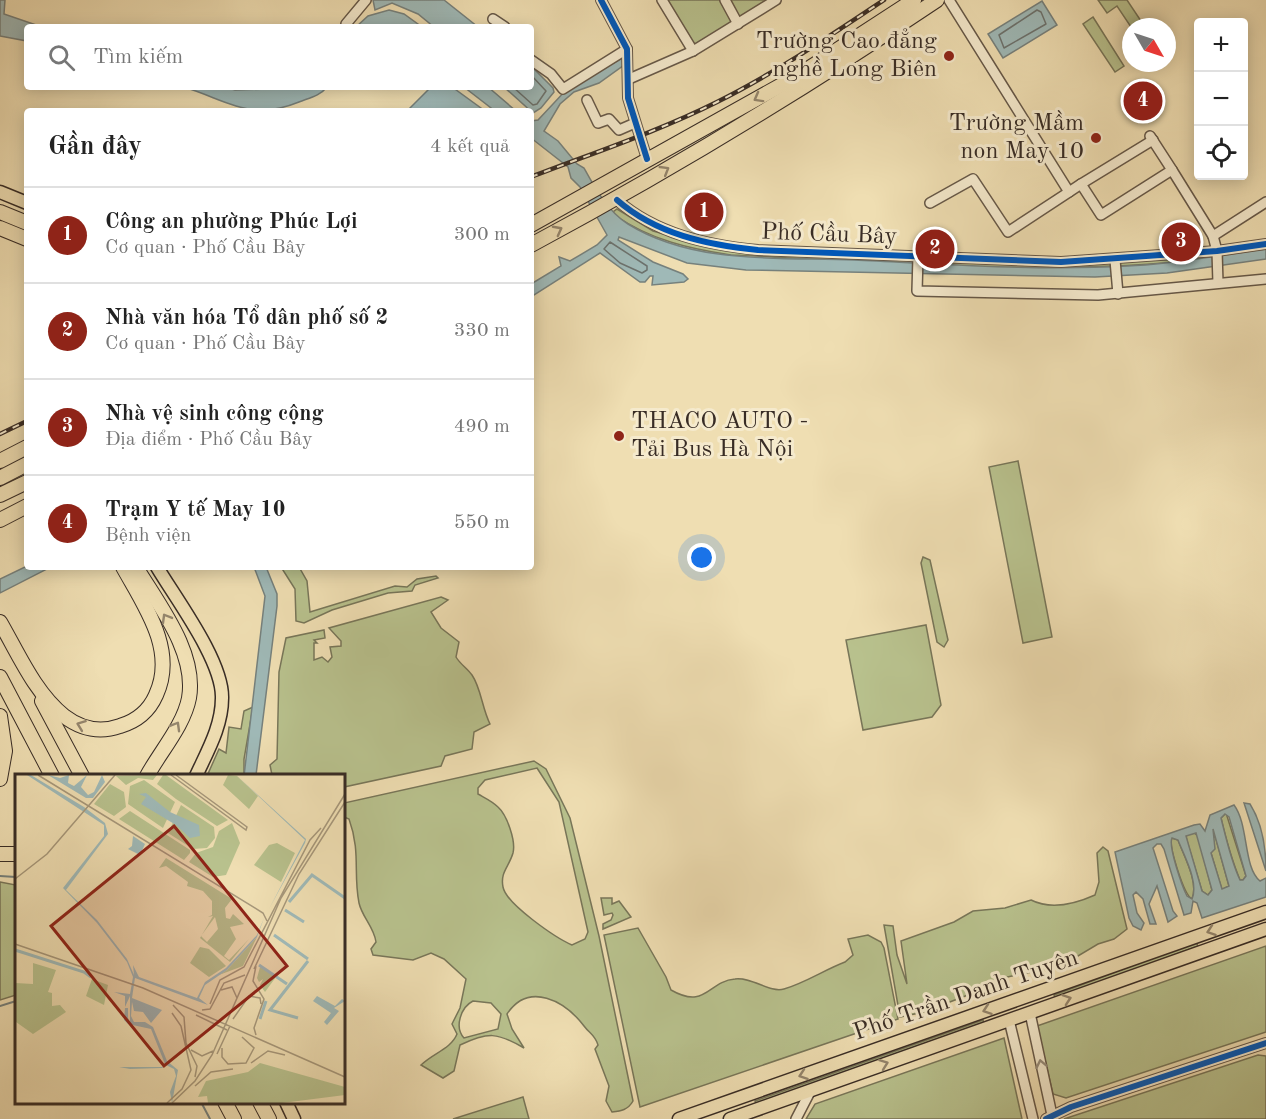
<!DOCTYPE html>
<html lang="vi">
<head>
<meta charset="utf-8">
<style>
  :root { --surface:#fff; --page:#f6f6f6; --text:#222; --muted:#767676; --line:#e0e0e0; --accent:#8f2418 }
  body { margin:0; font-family:"Old Standard TT",serif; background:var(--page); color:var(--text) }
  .controls { position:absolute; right:18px; top:18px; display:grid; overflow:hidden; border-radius:6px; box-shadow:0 3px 15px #0003 }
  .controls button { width:54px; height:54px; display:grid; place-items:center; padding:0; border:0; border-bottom:2px solid var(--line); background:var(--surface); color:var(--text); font:30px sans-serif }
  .compass { position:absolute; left:1122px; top:18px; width:54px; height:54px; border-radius:50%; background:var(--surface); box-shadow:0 3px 15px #0003; rotate:129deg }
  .you { position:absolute; left:702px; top:558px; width:21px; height:21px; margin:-15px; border:4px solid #fff; border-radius:50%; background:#1a73e8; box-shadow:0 0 0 9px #1a73e833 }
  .badge { display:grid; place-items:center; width:39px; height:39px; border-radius:50%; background:var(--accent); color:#fff; font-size:20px; font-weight:700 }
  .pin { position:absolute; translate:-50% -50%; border:3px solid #fff; box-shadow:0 2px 6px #0006 }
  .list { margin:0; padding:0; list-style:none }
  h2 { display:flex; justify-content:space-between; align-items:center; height:78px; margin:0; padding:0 24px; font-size:26px }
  h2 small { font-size:20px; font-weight:400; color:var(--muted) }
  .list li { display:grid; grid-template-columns:39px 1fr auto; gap:18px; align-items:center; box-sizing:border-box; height:96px; padding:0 24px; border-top:2px solid var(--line) }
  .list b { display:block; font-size:22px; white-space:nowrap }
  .list p { margin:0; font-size:20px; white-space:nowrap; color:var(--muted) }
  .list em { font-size:20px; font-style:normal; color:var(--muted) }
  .icon { flex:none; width:33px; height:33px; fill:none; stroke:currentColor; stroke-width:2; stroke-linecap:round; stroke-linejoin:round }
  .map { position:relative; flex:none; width:1266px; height:1119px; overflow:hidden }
  .search { position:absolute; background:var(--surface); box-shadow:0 3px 15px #0003; left:24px; top:24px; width:510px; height:66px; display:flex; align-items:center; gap:15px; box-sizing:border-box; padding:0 21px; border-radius:6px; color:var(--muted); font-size:22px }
  .panel { position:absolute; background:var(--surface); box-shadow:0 3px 15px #0003; left:24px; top:108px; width:510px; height:462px; border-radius:6px }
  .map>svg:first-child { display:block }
</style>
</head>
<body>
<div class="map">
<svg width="1266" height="1119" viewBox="0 0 1266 1119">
  <rect width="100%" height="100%" fill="#efdeb2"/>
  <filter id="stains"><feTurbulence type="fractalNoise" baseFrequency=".00333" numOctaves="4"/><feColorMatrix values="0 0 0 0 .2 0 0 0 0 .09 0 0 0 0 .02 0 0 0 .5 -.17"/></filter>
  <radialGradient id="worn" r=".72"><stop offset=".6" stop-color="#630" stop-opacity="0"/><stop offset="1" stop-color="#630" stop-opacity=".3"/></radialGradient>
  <g fill="#b8c18d" stroke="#787659" stroke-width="1.5" fill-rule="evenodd">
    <path d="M661 0H776L693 51Z"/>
    <path d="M1098 0H1127L1145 27H1131L1117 6 1107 13Z"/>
    <path d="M1093 17 1124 66 1115 72 1083 24Z"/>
    <path d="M617 209 653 231 701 244 1054 264 1211 252 1205 259C1048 277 888 262 731 255 690 249 651 240 616 216L613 212Z"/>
    <path d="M1018 461 1052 637 1023 643 989 467Z"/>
    <path d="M923 557 930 560 948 640 944 647 937 642 921 563Z"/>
    <path d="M281 567H299L307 581 310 612 395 586 407 587 417 579 436 576 438 578 415 585 412 591 388 593 332 610 304 623 296 621 295 589Z"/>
    <path d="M441 597 448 600 431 612 441 628 459 642 456 657C460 664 467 668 472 675 481 688 482 708 490 724L474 732 472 749 445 756 441 766 344 787V776L272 775 270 765 277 759 279 672 286 638 324 630 325 638 314 640 317 643H314V660L322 657 328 662 332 657 330 647 341 646V641L329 628Z"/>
    <path d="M926 625 941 705 932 717 863 730 846 640Z"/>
    <path d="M253 707 244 759V775L207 776 219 749 226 753 229 727 241 729 244 711Z"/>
    <path d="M534 761 546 769 570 818 599 936 633 1101C628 1110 621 1111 612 1112L606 1101 609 1086 595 1049 598 1045C595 1035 590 1034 584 1026 565 1001 529 981 507 1014L512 1029 524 1048C497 1032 488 1032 460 1045L454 1071 443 1078 421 1065C433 1053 451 1049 457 1034L452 1024 460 1008 466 979 444 959 431 953 413 960 373 955 371 949 376 942C374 927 362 917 359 903 353 873 361 852 349 819L344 817V803ZM537 768 559 802 588 932 585 939 572 945C556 938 506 904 503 887 500 872 509 867 513 853 516 841 507 815 498 807 492 801 485 798 478 794V788L485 780ZM473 1001 491 1003 501 1014 498 1029 464 1038C454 1027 461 1007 473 1001Z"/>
    <path d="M1226 813 1246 876 1243 880H1240C1232 861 1226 839 1221 818Z"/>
    <path d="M1213 828 1229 886 1222 890 1211 853Z"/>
    <path d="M1193 832 1198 836 1212 890 1208 895 1202 891 1187 841 1186 836Z"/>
    <path d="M1172 838 1178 840C1184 856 1199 883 1192 899 1184 895 1168 845 1172 838Z"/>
    <path d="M1103 847 1108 851 1127 929 1114 939 1098 944 1073 959 1055 956 1046 969 998 979 991 986 924 1012 900 1017 884 925 893 926 897 955 907 984 901 941 954 922 973 911 1005 908 1031 900C1051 910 1075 904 1095 895L1099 882 1097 853Z"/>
    <path d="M0 882 16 885V995L0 1000Z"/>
    <path d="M601 898H612V904L619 901 631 917 603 929V924L611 920 613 915 612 913 604 915Z"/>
    <path d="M638 928 666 977 671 990C706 1010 708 981 735 979 753 977 769 993 784 989 805 983 824 970 845 962L853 955 848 939 868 935 881 942 884 948 898 1019 640 1107 604 935Z"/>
    <path d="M1196 942 1198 946 1055 998 1054 995Z"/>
    <path d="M1266 946V1032L1066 1098 1053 1094 1037 1026Z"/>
    <path d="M983 1020 984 1023 756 1104 755 1101Z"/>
    <path d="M1004 1038 1022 1119H806L815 1104Z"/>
    <path d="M1258 1055 1266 1056V1119H1064Z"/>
    <path d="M523 1097 529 1119H453Z"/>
  </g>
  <g fill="#9fb9b7" stroke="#76817d" stroke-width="1.5" fill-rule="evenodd">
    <path d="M0 0H5L4 14 42 27H27V41L0 36Z"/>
    <path d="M373 0H444L478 27H434L418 14 392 3 375 10Z"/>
    <path d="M1042 1 1057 25 1003 58 988 34Z"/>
    <path d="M389 10 404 14 422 27H356L368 16Z"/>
    <path d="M624 57V65L599 83 574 92 560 104 544 131 558 141 577 164 584 168C595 188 608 212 628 224 694 265 780 257 854 260 945 264 1036 271 1127 266 1174 264 1219 255 1266 249V259L1167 273 1095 277 746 270 687 263 619 237 618 240 653 262 683 274 688 279 684 282 652 285 653 276H650L645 282H640L600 253 531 297V284L561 266 559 257 570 261 597 245 607 235 580 187 571 178 568 167 531 138V121L538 120 567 89Z"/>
    <path d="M531 66 553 88 554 92 541 108 533 113 504 87H531Z"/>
    <path d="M184 87H225L235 90 327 87C320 96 309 98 299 102 250 122 229 101 184 87Z"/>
    <path d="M431 87H452L485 111H407Z"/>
    <path d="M464 87H488L516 111H495Z"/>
    <path d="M27 566 51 567 0 593V579Z"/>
    <path d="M254 567H266L277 594V606L256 775 244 776 265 596Z"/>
    <path d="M1244 803 1250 804C1262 823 1266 849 1266 871Z"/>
    <path d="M1234 805C1249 825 1243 867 1260 881L1266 878V897L1202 918 1197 903 1193 901 1191 913 1184 915 1164 849 1161 844H1157L1153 848 1173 911 1177 916 1168 922 1157 886 1149 904 1156 924H1150L1143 899 1136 892 1133 895 1137 913 1144 923 1141 930 1133 926 1129 918 1115 852 1194 825 1200 824 1205 831 1210 815ZM1225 814 1229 817 1246 876 1243 880H1240C1231 861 1226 838 1221 818ZM1213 829 1229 886 1222 889 1211 853 1215 849ZM1196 833 1212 890 1208 895 1202 891 1186 836ZM1172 838 1178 840C1184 856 1199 882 1192 899L1187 896C1182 886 1168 846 1172 838Z"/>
  </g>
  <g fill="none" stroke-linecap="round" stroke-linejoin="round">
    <g stroke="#6c726e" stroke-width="1.5">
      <path d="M1037 10 1041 12 1046 24 1004 48 999 35Z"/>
      <path d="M513 87 533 105 537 104 546 91 531 75"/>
      <path d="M610 242 647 266V270L642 273 620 263 604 249Z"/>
    </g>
    <g stroke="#76817d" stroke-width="2">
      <path d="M0 876 16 877"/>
      <path d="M0 1006 16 1001"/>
      <path d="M201 1102 210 1119"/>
    </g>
    <g stroke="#665848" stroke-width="12">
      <g id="minor">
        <path d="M601 0 627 49 628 98 647 159"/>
        <path d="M662 0 693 51"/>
        <path d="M725 0 738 24"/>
        <path d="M949 0 1069 192 1081 184 1101 215 1172 170 1213 236 1266 202"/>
        <path d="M493 19 505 27"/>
        <path d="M346 24 366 0"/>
        <path d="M531 60 551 74 563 89 627 49"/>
        <path d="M629 79 693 51 776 0"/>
        <path d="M587 100 598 123 609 119 619 130 635 123"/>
        <path d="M1150 136 1172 170"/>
        <path d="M1081 184 1153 140"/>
        <path d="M617 200C656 234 707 245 758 250L1061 262 1217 251 1266 244"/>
        <path d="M930 203 973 179 1008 232 1069 192"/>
        <path d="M1213 236 1217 251 1218 283"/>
        <path d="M918 257 917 291 1098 295 1266 279"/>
        <path d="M1115 260 1118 294"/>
        <path d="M1030 1013 1052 1115"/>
        <path d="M1009 1020 1033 1119"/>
        <path d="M796 1119 811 1090"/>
        <path d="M1046 1119 1071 1107 1266 1043"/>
      </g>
    </g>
    <g stroke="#382c25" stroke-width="15">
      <g id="major">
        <path d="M0 192 27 203"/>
        <path d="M157 567C176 599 223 661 222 698 222 726 208 750 196 776"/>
        <path d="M286 1102 294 1119"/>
        <path d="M679 1119 1266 912"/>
        <path d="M730 1119 1266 929"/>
      </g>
    </g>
    <g stroke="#382c25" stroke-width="16">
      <g id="highway">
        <path d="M0 212 27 223"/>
        <path d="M531 225 794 78 914 0"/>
        <path d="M0 228 27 239"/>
        <path d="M531 245C671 170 806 88 937 0"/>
        <path d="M0 461 27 447"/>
        <path d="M0 478 27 464"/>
        <path d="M0 495 27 482"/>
        <path d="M0 520 27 506"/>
        <path d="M136 567C158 604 197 652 189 698 184 725 160 752 147 776"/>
        <path d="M0 622C18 653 35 693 64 716 81 729 100 733 120 726 137 721 149 711 156 695 177 650 144 605 123 567"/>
        <path d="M0 677 52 776"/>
        <path d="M42 701 82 776"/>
        <path d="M0 716 5 751 0 779"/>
        <path d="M0 854H16"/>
        <path d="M225 1102 234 1119"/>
        <path d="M260 1102 269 1119"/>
      </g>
    </g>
    <use href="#minor" stroke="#f5eacd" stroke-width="9"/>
    <use href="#major" stroke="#efdeb2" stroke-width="12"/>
    <use href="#highway" stroke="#efdeb2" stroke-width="14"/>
    <g stroke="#382c25" stroke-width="4.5">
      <g id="rail">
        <path d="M531 177C593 153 657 132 717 102 775 73 830 36 884 0"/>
        <path d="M0 434 27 421"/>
      </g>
    </g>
    <use href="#rail" stroke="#f5eacd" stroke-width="2" stroke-dasharray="7" stroke-linecap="butt"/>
    <g stroke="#f5eacd" stroke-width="10">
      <g id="cycleway">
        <path d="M601 0 627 49 628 98 647 159"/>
        <path d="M617 200C656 234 707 245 758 250L1061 262 1217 251 1266 244"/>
        <path d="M1046 1119 1071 1107 1266 1043"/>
      </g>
    </g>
    <use href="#cycleway" stroke="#0057b8" stroke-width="6"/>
  </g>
  <defs><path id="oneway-chevron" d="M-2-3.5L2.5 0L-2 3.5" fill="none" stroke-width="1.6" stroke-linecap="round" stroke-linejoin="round" transform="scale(1.5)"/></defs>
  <g stroke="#94856c">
    <use href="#oneway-chevron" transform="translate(758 98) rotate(151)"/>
    <use href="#oneway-chevron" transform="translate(665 170) rotate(-31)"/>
    <use href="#oneway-chevron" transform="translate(558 230) rotate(-28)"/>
    <use href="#oneway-chevron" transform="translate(166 618) rotate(-120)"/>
    <use href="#oneway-chevron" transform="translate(81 725) rotate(-159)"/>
    <use href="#oneway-chevron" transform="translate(176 726) rotate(-60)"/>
    <use href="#oneway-chevron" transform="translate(1211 931) rotate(161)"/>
    <use href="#oneway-chevron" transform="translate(1067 999) rotate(-19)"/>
    <use href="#oneway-chevron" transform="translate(987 1010) rotate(161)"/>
    <use href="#oneway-chevron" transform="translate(884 1064) rotate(-20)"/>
    <use href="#oneway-chevron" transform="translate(803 1075) rotate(161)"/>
  </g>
  <use stroke="#968b79" href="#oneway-chevron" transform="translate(1041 1064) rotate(-102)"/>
  <g fill="#8f2418" stroke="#f5eacd" stroke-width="2">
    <circle cx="949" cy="56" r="6"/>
    <circle cx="1096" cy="138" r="6"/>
    <circle cx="619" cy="436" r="6"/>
  </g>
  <g text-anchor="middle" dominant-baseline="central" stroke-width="6" stroke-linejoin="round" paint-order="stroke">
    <g font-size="24" fill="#382c25" stroke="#f5eacd" text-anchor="end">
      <text x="937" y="42">Trường Cao đẳng<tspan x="937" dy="28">nghề Long Biên</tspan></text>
      <text x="1084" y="124">Trường Mầm<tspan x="1084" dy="28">non May 10</tspan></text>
      <text x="631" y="422" text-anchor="start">THACO AUTO -<tspan x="631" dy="28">Tải Bus Hà Nội</tspan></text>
    </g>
    <g font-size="24" fill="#382c25" stroke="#f5eacd">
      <text transform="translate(829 235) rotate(2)">Phố Cầu Bây</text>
      <text transform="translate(966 996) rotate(-19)">Phố Trần Danh Tuyên</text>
    </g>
  </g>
  <g transform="translate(15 774)">
    <rect width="330" height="330" fill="#efdeb2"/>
    <path d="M142 1 138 6 123 4 111 11 101 2ZM148 1H151L213 46 202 52 161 25 142 10ZM213 1 222 2 243 22 234 35 208 11ZM129 6 160 28 148 54 113 30 115 12ZM95 10 109 18 111 33 99 42 79 30ZM166 31 199 53 200 64 192 74 178 75 153 59ZM115 37 175 76V79L169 86 104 45ZM217 49 225 69 211 101 198 103 174 88 181 79 198 73 204 57ZM262 69 280 79 266 108 239 91 254 71ZM151 84 217 125 210 134 211 144 215 145 218 140 229 150 215 153 221 165 209 182 214 186 234 165 215 188 185 164 198 142 193 143 197 141V127L188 117 172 112 173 108 151 92 144 94ZM200 143 203 155 192 168 186 162ZM242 163 228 192 204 201 212 196ZM185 173 194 175 211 192 194 203 175 189ZM18 189 41 196 33 218 37 219V232L45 231 51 238 18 260 1 248 0 209 18 210ZM245 193 261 203 250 218 245 211 248 205 244 208 242 204ZM77 205 93 211 89 231 71 222ZM245 289 330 313V321L267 329H193L192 322 183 323 191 307 233 298Z" fill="#b8c18d" fill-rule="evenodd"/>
    <path d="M12 1H16L69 33 90 49 93 60 51 116 82 146 112 185 119 201 118 191 124 203 182 224 190 208 211 194 242 161 249 144 242 163 212 196 190 211 184 224 193 231 120 204 117 224 147 236 136 249 128 238 119 237 117 228 116 242 119 248H130L138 253 152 287 163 296 157 329 155 318 161 302 159 295 151 291 147 294 115 295 104 293H147L150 290 136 255 113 250 109 246 110 234H113V244L115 248V222L110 233V222L99 218 115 220 118 203 112 188 82 149 48 114 89 62V51ZM33 1 45 4 54 1 53 9 59 12 72 1 66 13 73 21 79 18 87 1 90 8 78 24H71ZM221 1 291 65 290 69 254 135 290 66ZM131 19 155 38 184 51 185 62 175 64 161 51 126 30 131 23 124 20ZM118 62 130 70 125 81 113 75 117 72ZM302 222 320 232 327 225 330 227 319 234 324 237 312 251 309 248 316 239 298 227Z" fill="#9fb9b7"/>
    <path fill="none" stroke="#9fb9b7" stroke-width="3" d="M274 128 297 101 330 124M270 136 289 148M259 161 293 185M0 176 69 198 76 203M244 191 272 210M283 244 255 236 293 187M245 245 251 227"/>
    <path fill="none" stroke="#a6977a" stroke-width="1.5" d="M23 1 248 139 252 147M156 1 231 56 232 53 161 1M0 105 32 80 100 1M0 170 128 214 330 303M239 195 284 100 330 28M206 216 217 213 222 224M195 230 205 206 229 193 295 66 306 54M158 231 169 243 171 269 182 292 180 303M187 236 195 235 209 209 230 201M181 241 212 256M218 245 234 222 245 224 246 230M241 261 239 254 249 225 238 207 241 192M207 274V283L213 290 231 289 239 274 227 263M176 276 187 282 198 277M202 280 215 252M236 289 253 277 270 281M180 312 196 298 218 295M152 329 167 315 176 296 166 252 157 239M157 329 180 307 197 281 266 124 330 20"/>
    <path fill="#8f2418" fill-opacity="0.15" stroke="#8f2418" stroke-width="3" d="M159 52 272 192 149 292 36 152Z"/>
    <rect width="330" height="330" fill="none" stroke="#382c25" stroke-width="3"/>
  </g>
  <rect width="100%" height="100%" filter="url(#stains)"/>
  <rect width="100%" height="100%" fill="url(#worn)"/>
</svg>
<div class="controls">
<button>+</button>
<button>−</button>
<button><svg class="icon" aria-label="locate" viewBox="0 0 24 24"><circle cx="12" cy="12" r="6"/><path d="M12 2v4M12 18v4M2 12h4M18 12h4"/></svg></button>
</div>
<svg class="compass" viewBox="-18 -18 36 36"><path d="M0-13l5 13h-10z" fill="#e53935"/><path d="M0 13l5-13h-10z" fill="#767676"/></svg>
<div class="you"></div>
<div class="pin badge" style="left:704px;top:212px">1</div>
<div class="pin badge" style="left:935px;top:249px">2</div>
<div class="pin badge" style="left:1181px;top:242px">3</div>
<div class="pin badge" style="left:1143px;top:101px">4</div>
<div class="search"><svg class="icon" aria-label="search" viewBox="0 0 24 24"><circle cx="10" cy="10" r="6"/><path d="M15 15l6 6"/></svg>Tìm kiếm</div>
<section class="panel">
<h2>Gần đây<small>4 kết quả</small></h2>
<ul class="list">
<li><span class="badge">1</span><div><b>Công an phường Phúc Lợi</b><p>Cơ quan · Phố Cầu Bây</p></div><em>300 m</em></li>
<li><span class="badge">2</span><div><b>Nhà văn hóa Tổ dân phố số 2</b><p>Cơ quan · Phố Cầu Bây</p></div><em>330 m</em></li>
<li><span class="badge">3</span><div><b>Nhà vệ sinh công cộng</b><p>Địa điểm · Phố Cầu Bây</p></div><em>490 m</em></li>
<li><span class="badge">4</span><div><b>Trạm Y tế May 10</b><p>Bệnh viện</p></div><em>550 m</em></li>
</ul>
</section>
</div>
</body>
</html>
